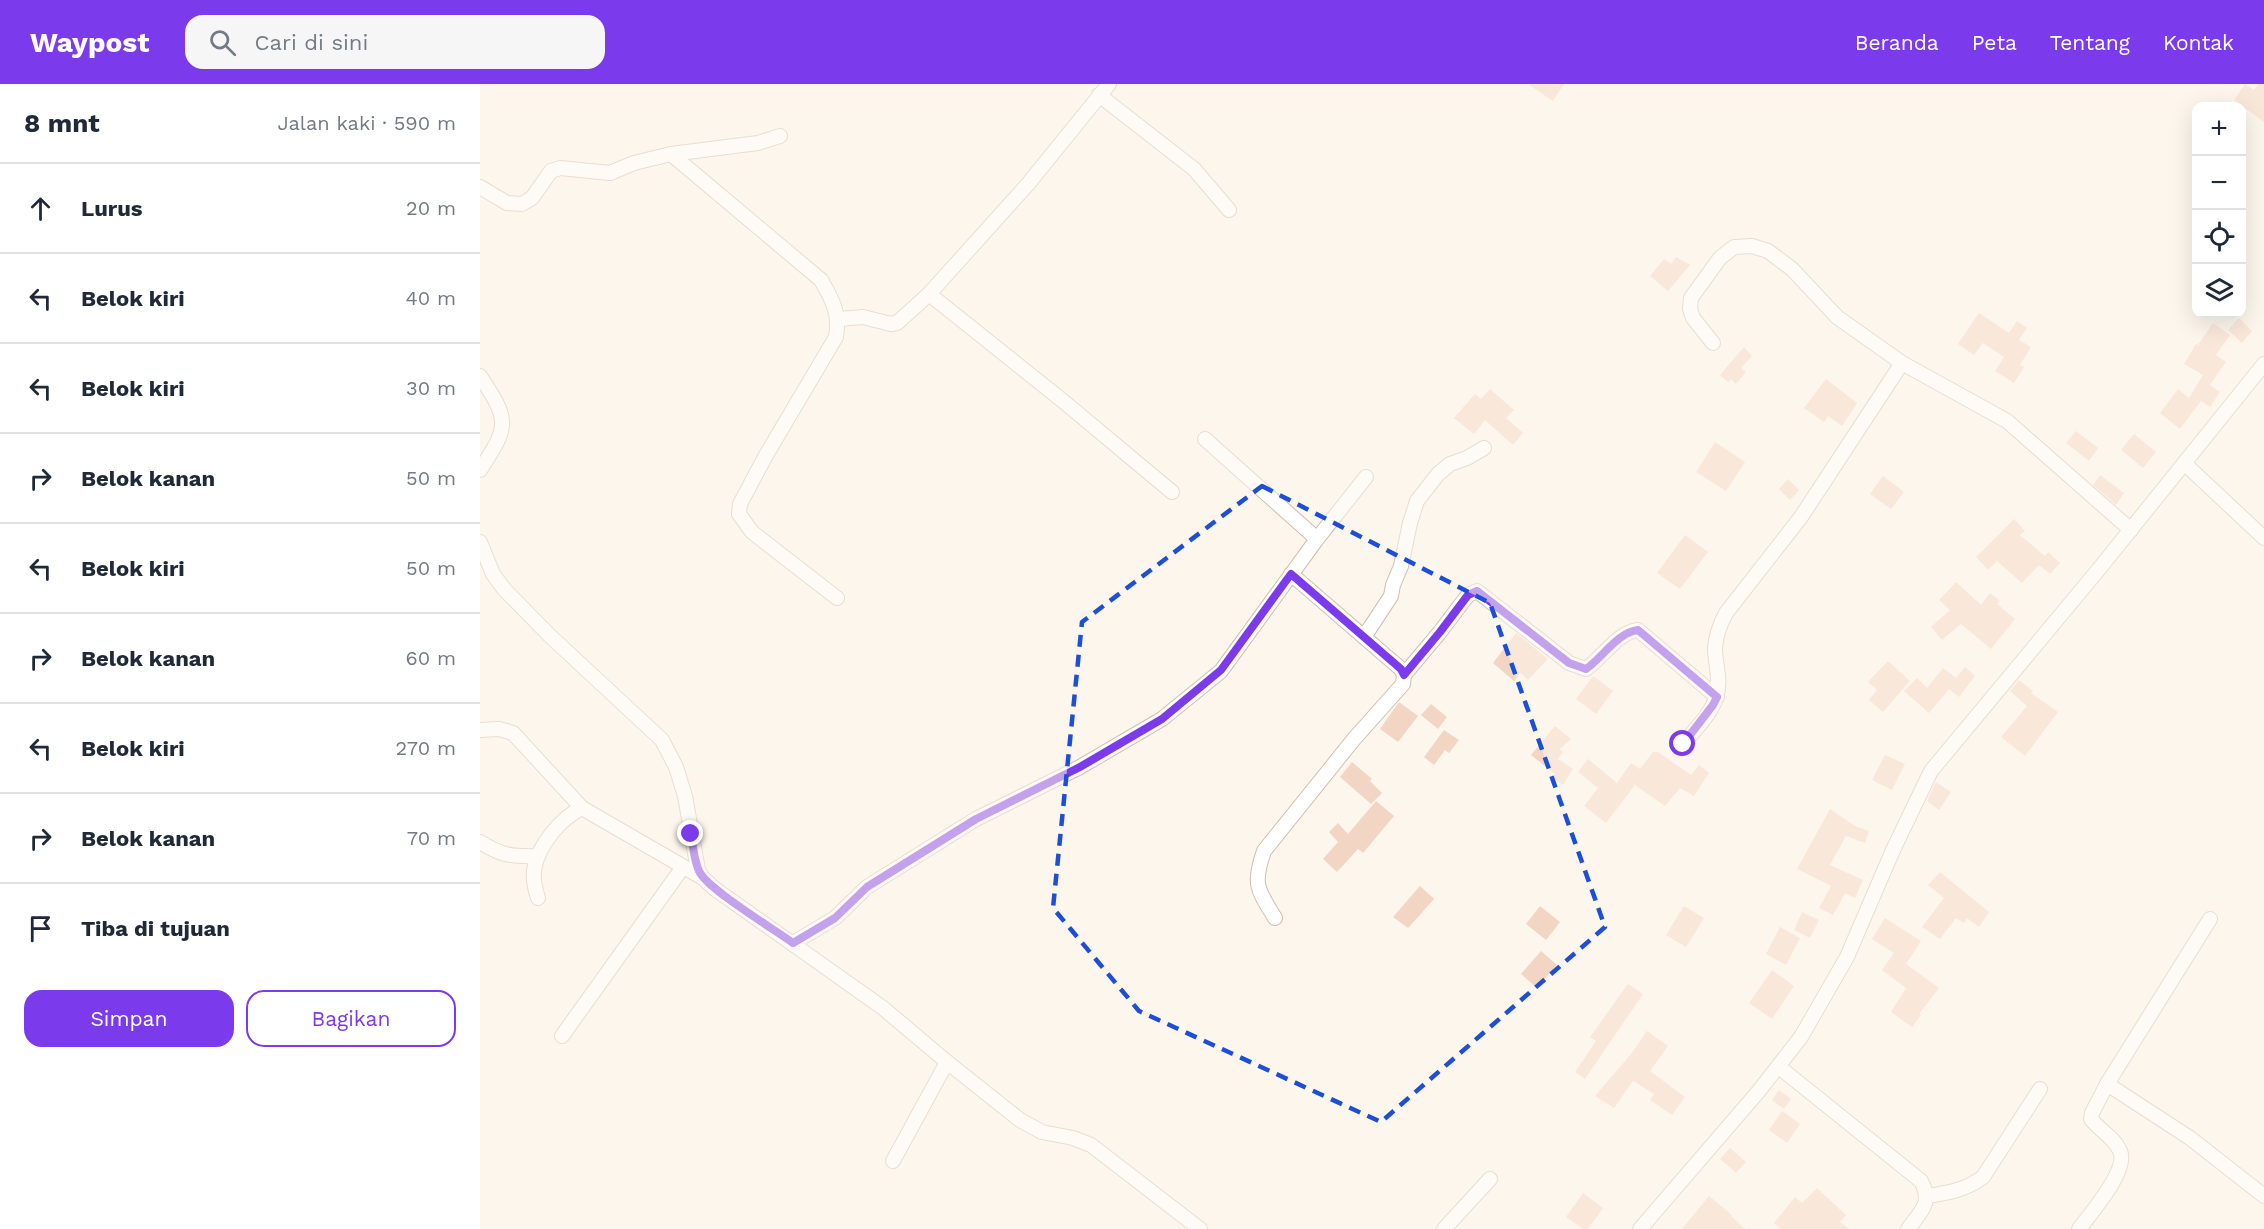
<!DOCTYPE html>
<html lang="id">
<head>
<meta charset="utf-8">
<style>
  :root { --surface:#fff; --page:#f6f6f7; --text:#1f2937; --muted:#747a83; --line:#e0e1e3; --accent:#7c3aed }
  body { margin:0; font-family:"Work Sans",sans-serif; background:var(--page); color:var(--text) }
  .controls { position:absolute; right:18px; top:18px; display:grid; overflow:hidden; border-radius:12px; box-shadow:0 6px 24px #0002 }
  .controls button { width:54px; height:54px; display:grid; place-items:center; padding:0; border:0; border-bottom:2px solid var(--line); background:var(--surface); color:var(--text); font:30px sans-serif }
  .stop { position:absolute; width:18px; height:18px; margin:-14px; border:4px solid #7c3aed; border-radius:50%; background:#fff }
  .stop.end { background:#7c3aed; border-color:#fff; box-shadow:0 2px 6px #0008 }
  .list { margin:0; padding:0; list-style:none }
  h2 { display:flex; justify-content:space-between; align-items:center; height:78px; margin:0; padding:0 24px; font-size:26px }
  h2 small { font-size:20px; font-weight:400; color:var(--muted) }
  .list li { display:grid; grid-template-columns:39px 1fr auto; gap:18px; align-items:center; box-sizing:border-box; height:90px; padding:0 24px; border-top:2px solid var(--line) }
  .list b { display:block; font-size:22px; white-space:nowrap }
  .list em { font-size:20px; font-style:normal; color:var(--muted) }
  .actions { display:flex; gap:12px; padding:18px 24px }
  .actions a { flex:1; padding:14px 0; border:2px solid var(--accent); border-radius:18px; text-align:center; font-size:21px; color:var(--accent) }
  .actions .main { background:var(--accent); color:#fff }
  .icon { flex:none; width:33px; height:33px; fill:none; stroke:currentColor; stroke-width:2; stroke-linecap:round; stroke-linejoin:round }
  .map { position:relative; flex:none; width:1784px; height:1145px; overflow:hidden }
  header { display:flex; align-items:center; gap:36px; box-sizing:border-box; height:84px; padding:0 30px; background:var(--accent); color:#fff }
  header strong { font-size:28px }
  nav { display:flex; gap:33px; margin-inline-start:auto; font-size:21px }
  .search { width:420px; height:54px; background:var(--page); display:flex; align-items:center; gap:15px; box-sizing:border-box; padding:0 21px; border-radius:18px; color:var(--muted); font-size:22px }
  main { display:flex }
  aside { flex:1; background:var(--surface) }
  .map>svg:first-child { display:block }
</style>
</head>
<body>
<header>
<strong>Waypost</strong>
<div class="search"><svg class="icon" aria-label="search" viewBox="0 0 24 24"><circle cx="10" cy="10" r="6"/><path d="M15 15l6 6"/></svg>Cari di sini</div>
<nav><a>Beranda</a><a>Peta</a><a>Tentang</a><a>Kontak</a></nav>
</header>
<main>
<aside>
<h2>8 mnt<small>Jalan kaki · 590 m</small></h2>
<ul class="list">
<li><svg class="icon" aria-label="ahead" viewBox="0 0 24 24"><path d="M12 20V5M6 11l6-6 6 6"/></svg><div><b>Lurus</b></div><em>20 m</em></li>
<li><svg class="icon" aria-label="left" viewBox="0 0 24 24"><path d="M17 20v-9H6M10 6l-5 5 5 5"/></svg><div><b>Belok kiri</b></div><em>40 m</em></li>
<li><svg class="icon" aria-label="left" viewBox="0 0 24 24"><path d="M17 20v-9H6M10 6l-5 5 5 5"/></svg><div><b>Belok kiri</b></div><em>30 m</em></li>
<li><svg class="icon" aria-label="right" viewBox="0 0 24 24"><path d="M7 20v-9h11M14 6l5 5-5 5"/></svg><div><b>Belok kanan</b></div><em>50 m</em></li>
<li><svg class="icon" aria-label="left" viewBox="0 0 24 24"><path d="M17 20v-9H6M10 6l-5 5 5 5"/></svg><div><b>Belok kiri</b></div><em>50 m</em></li>
<li><svg class="icon" aria-label="right" viewBox="0 0 24 24"><path d="M7 20v-9h11M14 6l5 5-5 5"/></svg><div><b>Belok kanan</b></div><em>60 m</em></li>
<li><svg class="icon" aria-label="left" viewBox="0 0 24 24"><path d="M17 20v-9H6M10 6l-5 5 5 5"/></svg><div><b>Belok kiri</b></div><em>270 m</em></li>
<li><svg class="icon" aria-label="right" viewBox="0 0 24 24"><path d="M7 20v-9h11M14 6l5 5-5 5"/></svg><div><b>Belok kanan</b></div><em>70 m</em></li>
<li><svg class="icon" aria-label="arrive" viewBox="0 0 24 24"><path d="M6 21V4h12l-3 4 3 4H6"/></svg><div><b>Tiba di tujuan</b></div></li>
</ul>
<div class="actions"><a class="main">Simpan</a><a>Bagikan</a></div>
</aside>
<div class="map">
<svg width="1784" height="1145" viewBox="0 0 1784 1145">
  <rect width="100%" height="100%" fill="#fdf6ec"/>
  <g fill="#f3d5c3">
    <path d="M1048 0H1084L1073 17Z"/>
    <path d="M1765 0 1774 6 1778 0H1784V38L1754 16Z"/>
    <path d="M1196 173 1210 181 1188 207 1170 192 1184 175 1191 180Z"/>
    <path d="M1499 229 1529 249 1537 237 1547 244 1539 256 1551 263 1540 281 1544 283 1534 299 1515 287 1524 273 1503 259 1494 271 1478 260Z"/>
    <path d="M1759 234 1772 247 1762 259 1748 246Z"/>
    <path d="M1733 239 1750 251 1736 271 1746 278 1730 301 1740 308 1730 323 1721 317 1700 345 1680 329 1698 305 1709 314 1723 291 1704 280 1716 260 1718 261Z"/>
    <path d="M1264 263 1272 272 1261 284 1266 288 1256 300 1251 295 1248 298 1240 291Z"/>
    <path d="M1346 295 1377 319 1362 342 1348 332 1344 338 1324 324Z"/>
    <path d="M1010 305 1034 326 1026 334 1043 349 1033 361 1005 336 994 350 974 334 995 310 1001 315Z"/>
    <path d="M1596 347 1618 364 1609 377 1586 359Z"/>
    <path d="M1654 350 1676 368 1663 384 1641 366Z"/>
    <path d="M1235 358 1265 378 1246 407 1216 388Z"/>
    <path d="M1620 391 1644 409 1636 421 1613 401Z"/>
    <path d="M1403 392 1424 408 1411 425 1390 410Z"/>
    <path d="M1308 395 1319 406 1310 416 1299 405Z"/>
    <path d="M1534 435 1545 447 1540 451 1565 472 1568 468 1580 479 1570 490 1559 481 1542 499 1517 477 1508 486 1496 473Z"/>
    <path d="M1205 451 1228 468 1200 505 1177 489Z"/>
    <path d="M1476 498 1501 521 1510 509 1520 517 1517 520 1535 535 1511 565 1481 540 1462 556 1451 543 1470 526 1459 516Z"/>
    <path d="M1036 549 1068 575 1048 596 1041 589 1034 597 1013 579Z"/>
    <path d="M1408 577 1430 597 1403 628 1389 616 1397 606 1388 598Z"/>
    <path d="M1485 583 1495 592 1479 613 1469 605 1449 629 1424 607 1437 594 1447 604 1463 584 1476 594Z"/>
    <path d="M1113 592 1133 607 1116 630 1096 615Z"/>
    <path d="M1539 596 1553 607 1551 609 1578 628 1545 672 1521 653 1547 622 1530 607Z"/>
    <path d="M919 618 938 632 918 658 900 645Z"/>
    <path d="M951 620 967 633 958 645 941 631Z"/>
    <path d="M1075 642 1091 655 1080 665 1083 668 1078 675 1093 685 1083 701 1072 694 1075 690 1051 671Z"/>
    <path d="M964 646 979 656 969 669 965 666 954 681 944 673Z"/>
    <path d="M1173 668H1178L1211 691 1219 681 1229 689 1214 712 1200 704 1185 722 1155 701 1126 739 1104 722 1118 704 1098 688 1108 675 1137 699 1151 679 1160 685Z"/>
    <path d="M1405 671 1425 680 1412 706 1392 696Z"/>
    <path d="M872 678 892 695 890 697 902 709 891 720 860 693Z"/>
    <path d="M1456 698 1471 708 1459 726 1447 717Z"/>
    <path d="M896 717 914 732 883 769 878 765 857 788 843 775 858 758 849 748 858 739 868 750Z"/>
    <path d="M1350 725 1375 742 1389 747 1385 759 1366 752 1350 781 1383 796 1375 814 1365 809 1353 831 1339 824 1351 802 1317 785Z"/>
    <path d="M1460 788 1509 828 1499 843 1487 834 1484 839 1476 834 1460 855 1442 843 1464 814 1448 801Z"/>
    <path d="M940 802 954 815 928 844 913 833Z"/>
    <path d="M1060 822 1080 838 1066 856 1046 840Z"/>
    <path d="M1204 822 1224 834 1206 863 1186 851Z"/>
    <path d="M1322 828 1339 836 1330 854 1314 846Z"/>
    <path d="M1405 834 1441 857 1426 880 1459 904 1439 930 1441 931 1432 943 1411 928 1426 904 1402 886 1414 869 1392 855Z"/>
    <path d="M1300 843 1320 854 1306 881 1286 870Z"/>
    <path d="M1061 867 1077 881 1057 904 1041 890Z"/>
    <path d="M1292 886 1314 902 1292 935 1269 919Z"/>
    <path d="M1148 900 1163 910 1105 995 1095 988 1116 957 1110 953Z"/>
    <path d="M1167 947 1188 962 1170 987 1205 1013 1192 1031 1170 1016 1174 1010 1153 997 1134 1024 1115 1012 1152 969Z"/>
    <path d="M1299 1006 1311 1015 1304 1025 1292 1016Z"/>
    <path d="M1302 1027 1320 1040 1307 1059 1289 1046Z"/>
    <path d="M1250 1064 1266 1078 1256 1089 1240 1075Z"/>
    <path d="M1337 1104 1366 1131 1360 1138 1369 1145H1301L1294 1139 1315 1113 1322 1119Z"/>
    <path d="M1103 1109 1123 1124 1108 1145H1103L1086 1133Z"/>
    <path d="M1229 1112 1252 1131 1251 1132 1265 1145H1202Z"/>
  </g>
  <g fill="none" stroke-linecap="round" stroke-linejoin="round">
    <g stroke="#d1beb0" stroke-width="16">
      <g id="minor">
        <path d="M619 11 714 85 749 126"/>
        <path d="M191 70 341 196C353 217 360 229 356 253L285 373 260 420 259 430 272 448 357 514"/>
        <path d="M0 103 27 119 42 120 52 114 71 87 80 84 130 89 154 79 191 70 278 59 300 52"/>
        <path d="M449 210 583 317 692 408"/>
        <path d="M359 235 383 233 411 240 417 239 449 210 548 100 629 0"/>
        <path d="M1233 259 1213 234 1210 225 1211 214 1240 174 1254 163 1272 162 1288 167 1312 185 1357 233 1422 279 1527 337 1651 446"/>
        <path d="M0 292C29 336 30 341 0 386"/>
        <path d="M725 355 837 455"/>
        <path d="M1704 379 1784 454"/>
        <path d="M0 458 13 490 24 505 69 551 182 656 196 683 205 712 218 786 223 794 235 805 403 924 467 978 540 1036 562 1048 593 1054 611 1061 720 1145"/>
        <path d="M884 553 911 512 913 501 921 482 930 439 937 417 958 390 970 380 987 374 1004 364"/>
        <path d="M924 591 960 548 988 511 997 507 1089 579 1106 585C1122 574 1138 548 1158 546L1237 613"/>
        <path d="M0 646 19 645 33 649 102 724"/>
        <path d="M1203 660C1215 645 1233 629 1237 610 1241 594 1235 580 1235 564 1236 550 1240 540 1246 529L1321 433 1422 279"/>
        <path d="M0 758C22 772 33 773 58 772"/>
        <path d="M58 814C55 805 53 795 54 786 58 761 81 734 102 724L223 794"/>
        <path d="M795 834C778 806 772 801 784 767L874 655 923 600 924 591 921 585 811 490"/>
        <path d="M313 859 355 834 387 803 496 735 600 683 682 635 741 587 837 455 886 393"/>
        <path d="M82 952 203 783"/>
        <path d="M1299 983 1441 1097C1453 1119 1441 1127 1428 1145"/>
        <path d="M1627 1000 1730 835"/>
        <path d="M413 1077 467 978"/>
        <path d="M1447 1112C1468 1109 1486 1106 1503 1093L1560 1005"/>
        <path d="M964 1145 1010 1095"/>
        <path d="M1160 1145 1278 1008 1321 953 1367 873 1413 766 1451 687 1619 485 1784 280"/>
        <path d="M1599 1145C1611 1129 1649 1086 1640 1067 1635 1054 1619 1046 1611 1035L1612 1029 1627 1000 1710 1054 1784 1112"/>
      </g>
    </g>
    <use href="#minor" stroke="#fff" stroke-width="14"/>
  </g>
  <g fill="none" stroke-linecap="round" stroke-linejoin="round">
    <path stroke="#7c3aed" stroke-width="8" d="M211 750C213 762 214 776 219 787 227 805 294 845 313 859L355 834 387 803 496 735 600 683 682 635 741 586 811 490 921 585 924 591 960 548 988 511 997 507 1089 579 1106 585C1122 574 1138 548 1158 546L1237 613 1233 621 1203 660"/>
  </g>
  <path d="M0 0H1784V1145H0ZM782 402 1010 519 1125 843 901 1038 659 927 573 824 602 538Z" fill="#fdf6ec" fill-opacity=".55" fill-rule="evenodd"/>
  <path fill="none" stroke="#1d4ed8" stroke-width="4.5" stroke-dasharray="12 8" stroke-linejoin="round" d="M782 402 1010 519 1125 843 901 1038 659 927 573 824 602 538Z"/>
</svg>
<div class="controls">
<button>+</button>
<button>−</button>
<button><svg class="icon" aria-label="locate" viewBox="0 0 24 24"><circle cx="12" cy="12" r="6"/><path d="M12 2v4M12 18v4M2 12h4M18 12h4"/></svg></button>
<button><svg class="icon" aria-label="layers" viewBox="0 0 24 24"><path d="M12 4l9 5-9 5-9-5zM3 14l9 5 9-5"/></svg></button>
</div>
<div class="stop" style="left:1203px;top:660px"></div>
<div class="stop end" style="left:211px;top:750px"></div>
</div>
</main>
</body>
</html>
